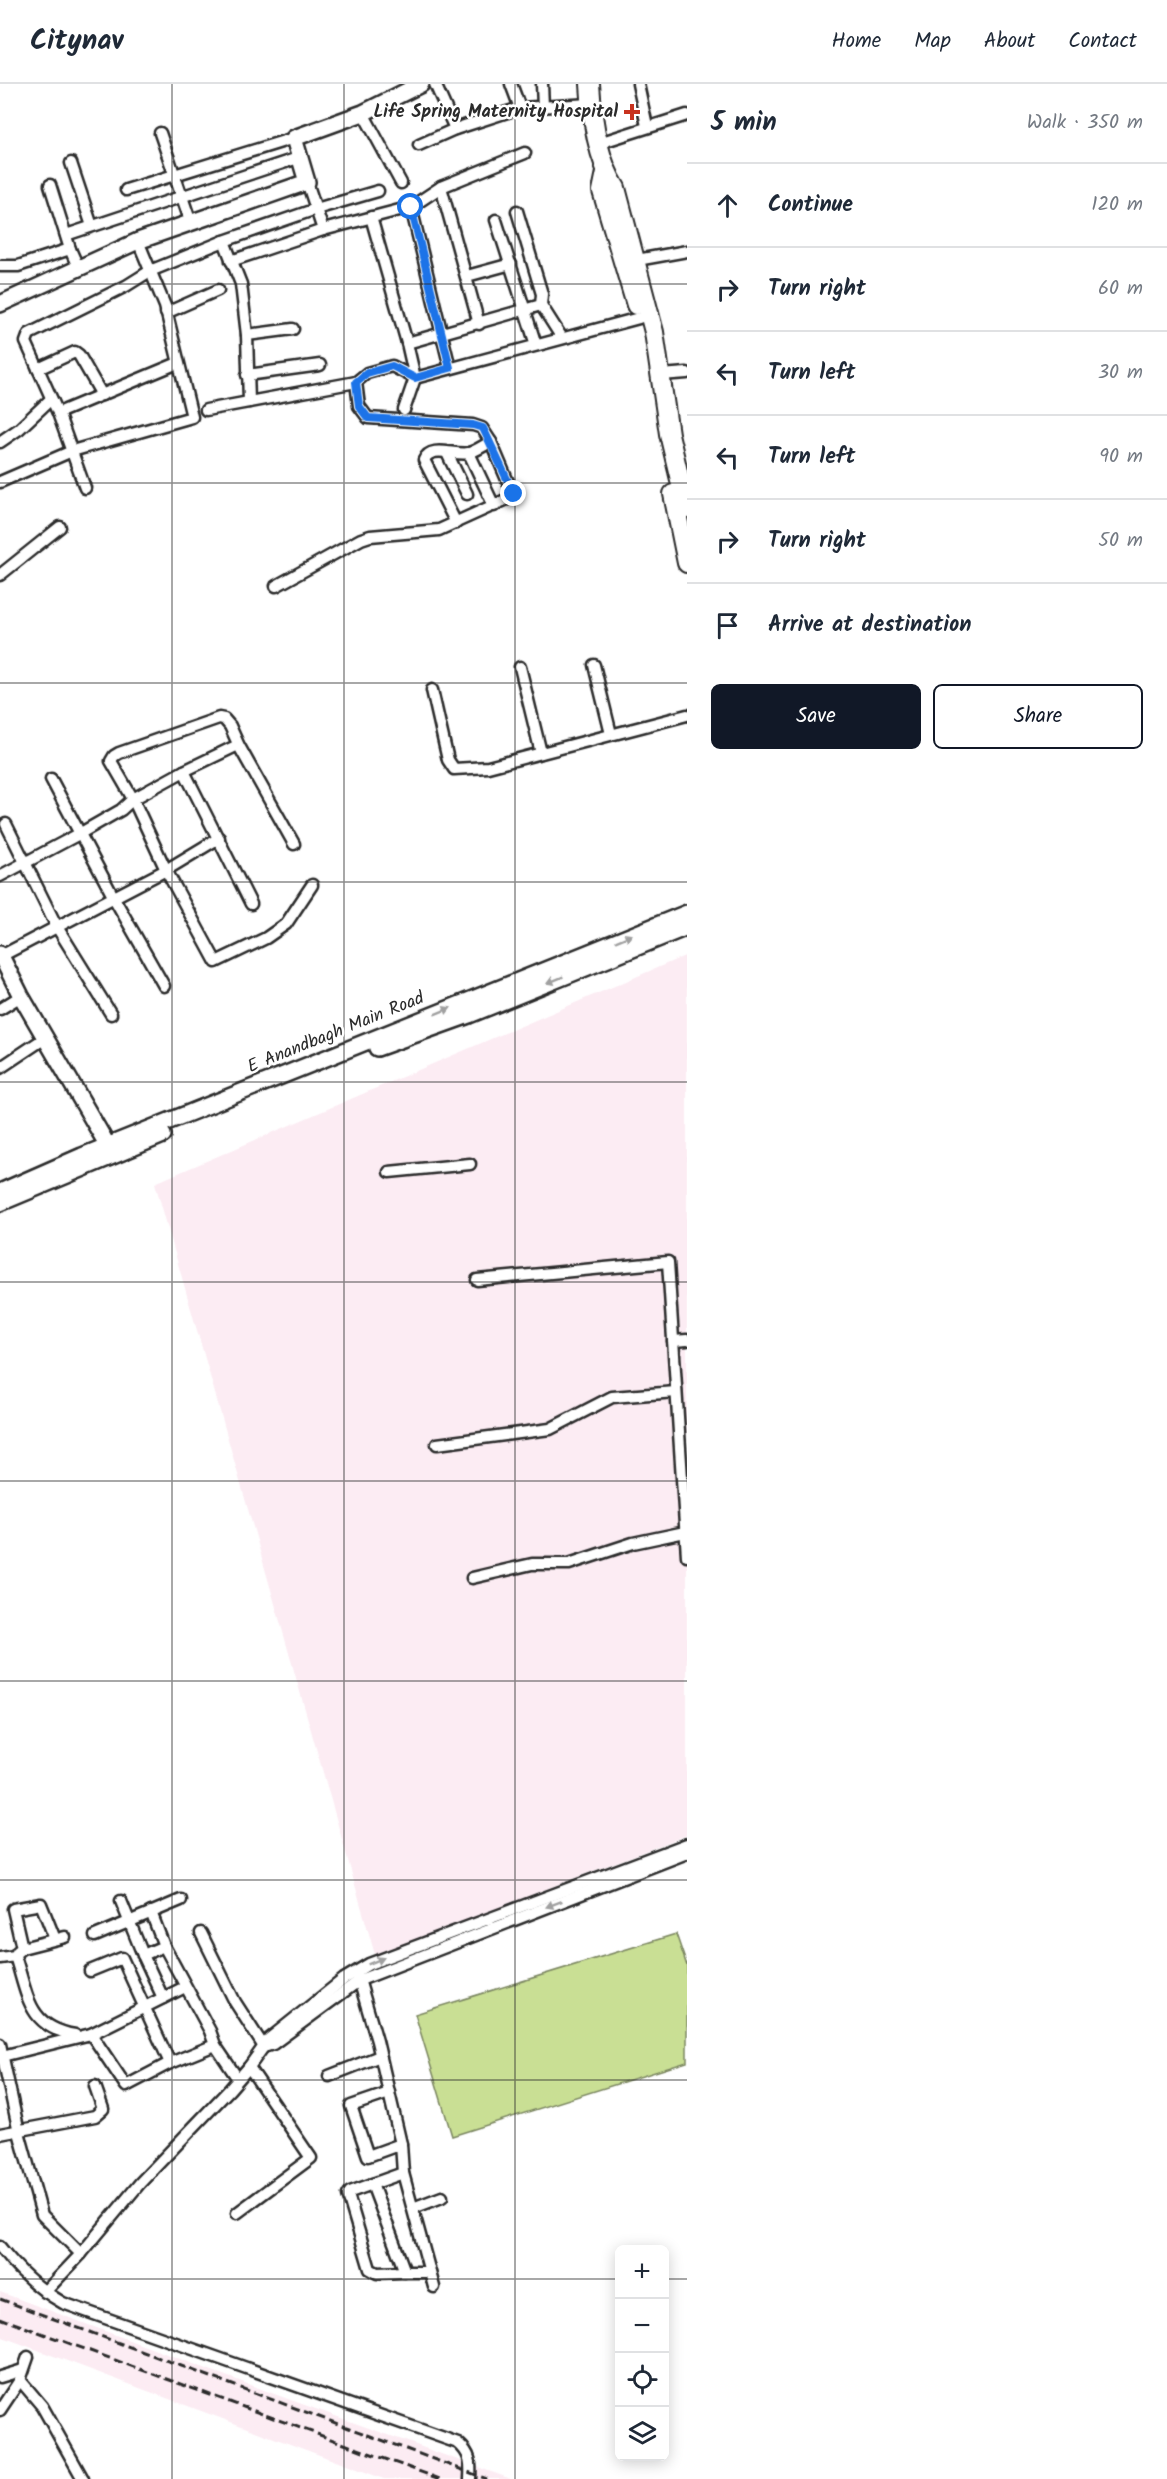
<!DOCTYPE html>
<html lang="en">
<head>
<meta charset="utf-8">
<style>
  :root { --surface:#fff; --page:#f6f6f7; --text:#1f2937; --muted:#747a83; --line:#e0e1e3; --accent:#111827 }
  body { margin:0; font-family:Kalam,sans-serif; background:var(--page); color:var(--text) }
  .controls { position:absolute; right:18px; bottom:18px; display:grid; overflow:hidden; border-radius:9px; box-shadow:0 3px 15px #0003 }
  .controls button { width:54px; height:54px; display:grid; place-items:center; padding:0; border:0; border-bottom:2px solid var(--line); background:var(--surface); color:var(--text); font:30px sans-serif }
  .stop { position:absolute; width:18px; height:18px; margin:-14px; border:4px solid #1a73e8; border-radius:50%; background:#fff }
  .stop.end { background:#1a73e8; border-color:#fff; box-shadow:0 2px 6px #0008 }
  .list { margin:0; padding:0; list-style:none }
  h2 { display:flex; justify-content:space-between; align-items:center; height:78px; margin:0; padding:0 24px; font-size:26px }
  h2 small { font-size:20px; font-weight:400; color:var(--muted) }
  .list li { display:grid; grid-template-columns:39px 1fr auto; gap:18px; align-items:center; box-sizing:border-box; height:84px; padding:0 24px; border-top:2px solid var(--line) }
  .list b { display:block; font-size:22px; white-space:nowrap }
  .list em { font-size:20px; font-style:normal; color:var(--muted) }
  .actions { display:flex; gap:12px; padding:18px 24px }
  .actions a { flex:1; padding:14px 0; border:2px solid var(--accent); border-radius:9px; text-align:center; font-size:21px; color:var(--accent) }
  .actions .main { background:var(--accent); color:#fff }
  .icon { flex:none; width:33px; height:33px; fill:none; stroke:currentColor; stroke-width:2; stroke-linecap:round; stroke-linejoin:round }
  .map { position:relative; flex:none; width:687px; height:2395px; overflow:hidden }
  header { display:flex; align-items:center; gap:36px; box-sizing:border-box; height:84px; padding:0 30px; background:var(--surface); border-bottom:2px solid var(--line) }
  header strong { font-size:28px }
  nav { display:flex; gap:33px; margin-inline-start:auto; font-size:21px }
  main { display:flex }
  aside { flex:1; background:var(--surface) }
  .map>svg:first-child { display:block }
</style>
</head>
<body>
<header>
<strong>Citynav</strong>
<nav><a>Home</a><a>Map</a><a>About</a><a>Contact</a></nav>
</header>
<main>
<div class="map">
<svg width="687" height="2395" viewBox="0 0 687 2395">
  <rect width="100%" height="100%" fill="#fff"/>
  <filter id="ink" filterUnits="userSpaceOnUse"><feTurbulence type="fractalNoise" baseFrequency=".0167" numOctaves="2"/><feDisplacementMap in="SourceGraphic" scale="12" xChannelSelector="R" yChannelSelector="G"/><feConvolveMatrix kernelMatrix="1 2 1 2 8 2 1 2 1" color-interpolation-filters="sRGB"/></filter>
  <g filter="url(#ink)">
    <g fill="#fcecf3">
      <path d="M687 871V1751L375 1871 155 1099Z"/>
      <path d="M0 2208 288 2315 511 2395H384L0 2252Z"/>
    </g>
    <path fill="#c9df94" stroke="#7a8560" stroke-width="1.5" d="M676 1850 687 1882V1978L452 2052 415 1930Z"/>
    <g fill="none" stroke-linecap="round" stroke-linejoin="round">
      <g stroke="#2b2b2b" stroke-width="15">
        <g id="street">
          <path d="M435 0 455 45"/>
          <path d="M511 0 520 24"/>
          <path d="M542 0 543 23"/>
          <path d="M638 0 647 42"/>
          <path d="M363 29 401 99"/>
          <path d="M160 49 191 139"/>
          <path d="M599 59 687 31"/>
          <path d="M419 61 455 45 520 24 591 20"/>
          <path d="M71 79 92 142"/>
          <path d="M307 98 323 146"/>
          <path d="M50 101 70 165 78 183"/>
          <path d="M441 103 479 240"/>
          <path d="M126 106 294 54"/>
          <path d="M411 123 450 284"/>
          <path d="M371 133 407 259 415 294 404 326"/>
          <path d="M496 136 536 261"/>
          <path d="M66 151 301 73"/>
          <path d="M224 157 241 200 247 251 249 318"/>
          <path d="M637 176 687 167"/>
          <path d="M231 177 323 146 411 123 441 103 525 69"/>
          <path d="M0 182H18L70 165"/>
          <path d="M467 192 511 180"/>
          <path d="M541 221 562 254"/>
          <path d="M166 229 218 206"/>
          <path d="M247 251 293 245"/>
          <path d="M407 259 541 221 542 210 517 127"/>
          <path d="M38 285 75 268 79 271 102 311"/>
          <path d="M247 291 320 281"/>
          <path d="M661 291 687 289"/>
          <path d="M206 326 356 298 367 289 392 282 415 294 639 234"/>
          <path d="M58 329 178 279"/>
          <path d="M0 358 19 345 51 315"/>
          <path d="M447 369 467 410"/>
          <path d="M469 369 494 422"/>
          <path d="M0 398 72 367 192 333 165 222 138 157"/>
          <path d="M85 404 58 329 26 258 29 250 126 202 150 187 224 157 316 125 378 107"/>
          <path d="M456 439 424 376C431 360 454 372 469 369 476 367 484 361 491 358"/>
          <path d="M0 491 60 443"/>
          <path d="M276 502 361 455 370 452 439 446 514 412 491 358 482 344 473 341 368 334 359 322 356 298"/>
          <path d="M594 581 611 650"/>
          <path d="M520 583 541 669"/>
          <path d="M432 606 448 676 454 685 488 683 687 631"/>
          <path d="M184 687 251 820"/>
          <path d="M51 695 114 814 164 902"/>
          <path d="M6 740 57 843 111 930"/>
          <path d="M294 760 239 662 230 642 224 635 219 634 119 669 114 672 111 677 133 715 166 786 216 878 266 854 286 840 312 801"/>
          <path d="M0 792 79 750 121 726 133 715 184 687 238 661"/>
          <path d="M1 872 166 786 219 754"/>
          <path d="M0 925 21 912"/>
          <path d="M0 984 45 954"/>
          <path d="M389 1088 470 1080"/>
          <path d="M477 1196 668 1178 687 1472"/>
          <path d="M673 1257 687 1256"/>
          <path d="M437 1360 550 1345 612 1313 676 1308"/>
          <path d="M472 1494 532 1480H569L633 1459 685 1448"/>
          <path d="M121 1817 143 1871 164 1862 210 1947 215 1961 238 1995"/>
          <path d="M151 1828 164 1862"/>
          <path d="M201 1849 235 1918 264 1963"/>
          <path d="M95 1852 181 1816"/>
          <path d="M22 1864 13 1825 41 1820 55 1855"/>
          <path d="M17 1868 22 1864 65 1853"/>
          <path d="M143 1871 163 1914"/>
          <path d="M0 1874 15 1872C28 1912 28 1943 75 1951"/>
          <path d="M90 1887 122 1874 170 1979"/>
          <path d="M358 1892 377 1957 401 2060 403 2089 434 2203"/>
          <path d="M91 1950 126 2002 168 1980 215 1961"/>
          <path d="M0 1960 19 2048 42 2131 81 2170"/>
          <path d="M267 1962 273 1960 360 1896 687 1769"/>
          <path d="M2 1972 91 1950 185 1903"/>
          <path d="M329 1992 380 1972"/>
          <path d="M389 2009 351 2022 368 2072 401 2060"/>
          <path d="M0 2050 95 2032 103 2025 95 2002"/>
          <path d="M403 2089 350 2108 348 2111 370 2185 377 2189 405 2188"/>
          <path d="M372 2100 405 2188H430"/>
          <path d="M413 2124 442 2113"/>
          <path d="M237 2129 311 2074 249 1983"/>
          <path d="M0 2163C18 2186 38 2205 63 2219L458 2359C471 2370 471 2379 470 2395"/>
          <path d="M45 2208 81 2170 140 2099 230 2005 249 1983 269 1955 344 1895 369 1880 687 1760"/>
          <path d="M0 2293 23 2286"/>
          <path d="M20 2296 42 2322 83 2395"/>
          <path d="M0 2326 20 2296 28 2273"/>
        </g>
      </g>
      <g stroke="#2b2b2b" stroke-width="20">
        <g id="secondary">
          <path d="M0 220 138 157 307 98 294 54 363 29 421 0"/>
          <path d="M0 870 21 912 112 1069"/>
          <path d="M377 964 469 931 687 843"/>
          <path d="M0 1108 82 1072 687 829"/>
          <path d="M0 1119 163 1051"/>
        </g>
      </g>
      <g stroke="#2b2b2b" stroke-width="22">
        <g id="primary">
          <path d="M590 0C592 34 597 75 616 104L654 248 669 350 687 425"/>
          <path d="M606 88 602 107 636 221"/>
          <path d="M673 410 687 479"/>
        </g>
      </g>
      <use href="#street" stroke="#fff" stroke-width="10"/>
      <use href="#secondary" stroke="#fff" stroke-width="15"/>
      <use href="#primary" stroke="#fff" stroke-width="18"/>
      <g stroke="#2b2b2b" stroke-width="3" stroke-dasharray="9 4.5" stroke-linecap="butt">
        <path d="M0 2215 487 2395"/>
        <path d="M0 2234 440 2395"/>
      </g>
    </g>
    <defs><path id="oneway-solid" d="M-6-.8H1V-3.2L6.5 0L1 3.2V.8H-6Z" transform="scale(1.5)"/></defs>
    <g fill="#a0a0a0">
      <use href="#oneway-solid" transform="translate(624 854) rotate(-22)"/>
      <use href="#oneway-solid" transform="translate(555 896) rotate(158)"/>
      <use href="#oneway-solid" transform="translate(443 927) rotate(-22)"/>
      <use href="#oneway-solid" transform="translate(554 1820) rotate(159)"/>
      <use href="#oneway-solid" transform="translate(376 1877) rotate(-22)"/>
    </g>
  </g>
  <g fill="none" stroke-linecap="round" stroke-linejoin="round" filter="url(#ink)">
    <path stroke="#1a73e8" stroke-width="8" d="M411 123 450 284 415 294 392 282 367 289 356 298 359 322 368 334 473 341 483 344 514 410"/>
  </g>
  <path fill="none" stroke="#2b2b2b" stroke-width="1.5" stroke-opacity="0.55" d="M172 0V2395M344 0V2395M515 0V2395M0 200H687M0 399H687M0 599H687M0 798H687M0 998H687M0 1198H687M0 1397H687M0 1597H687M0 1796H687M0 1996H687M0 2195H620M664 2195H687"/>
  <path fill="#c8321e" stroke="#fff" stroke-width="2" d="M629 19h6v6h6v6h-6v6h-6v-6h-6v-6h6z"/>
  <g text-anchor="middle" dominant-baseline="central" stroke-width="5" stroke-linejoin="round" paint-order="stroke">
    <g font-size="18" font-weight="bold" fill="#2b2b2b" stroke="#fff" text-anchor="end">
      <text x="618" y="28">Life Spring Maternity Hospital</text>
    </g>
    <g font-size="18" fill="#2b2b2b" stroke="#fff">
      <text transform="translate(336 949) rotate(-22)">E Anandbagh Main Road</text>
    </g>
  </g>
</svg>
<div class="controls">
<button>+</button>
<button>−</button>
<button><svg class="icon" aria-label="locate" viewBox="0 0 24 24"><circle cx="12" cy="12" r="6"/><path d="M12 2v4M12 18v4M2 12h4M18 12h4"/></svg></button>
<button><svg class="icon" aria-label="layers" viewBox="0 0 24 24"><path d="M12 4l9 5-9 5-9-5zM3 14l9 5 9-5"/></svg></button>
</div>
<div class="stop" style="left:411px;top:123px"></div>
<div class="stop end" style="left:514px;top:410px"></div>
</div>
<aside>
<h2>5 min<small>Walk · 350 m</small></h2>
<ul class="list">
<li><svg class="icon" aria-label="ahead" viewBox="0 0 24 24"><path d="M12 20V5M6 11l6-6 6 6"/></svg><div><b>Continue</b></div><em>120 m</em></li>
<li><svg class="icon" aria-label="right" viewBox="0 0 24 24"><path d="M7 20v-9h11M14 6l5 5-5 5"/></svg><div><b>Turn right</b></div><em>60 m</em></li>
<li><svg class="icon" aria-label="left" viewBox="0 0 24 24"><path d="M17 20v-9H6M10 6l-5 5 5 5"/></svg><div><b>Turn left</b></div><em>30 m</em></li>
<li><svg class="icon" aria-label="left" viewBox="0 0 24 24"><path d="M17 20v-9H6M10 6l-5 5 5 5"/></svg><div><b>Turn left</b></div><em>90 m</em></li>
<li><svg class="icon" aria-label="right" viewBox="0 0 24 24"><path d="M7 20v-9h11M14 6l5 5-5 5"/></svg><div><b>Turn right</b></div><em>50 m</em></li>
<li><svg class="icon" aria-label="arrive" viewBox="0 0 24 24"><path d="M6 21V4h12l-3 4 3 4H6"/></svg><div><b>Arrive at destination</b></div></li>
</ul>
<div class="actions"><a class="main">Save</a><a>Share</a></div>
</aside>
</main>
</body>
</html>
